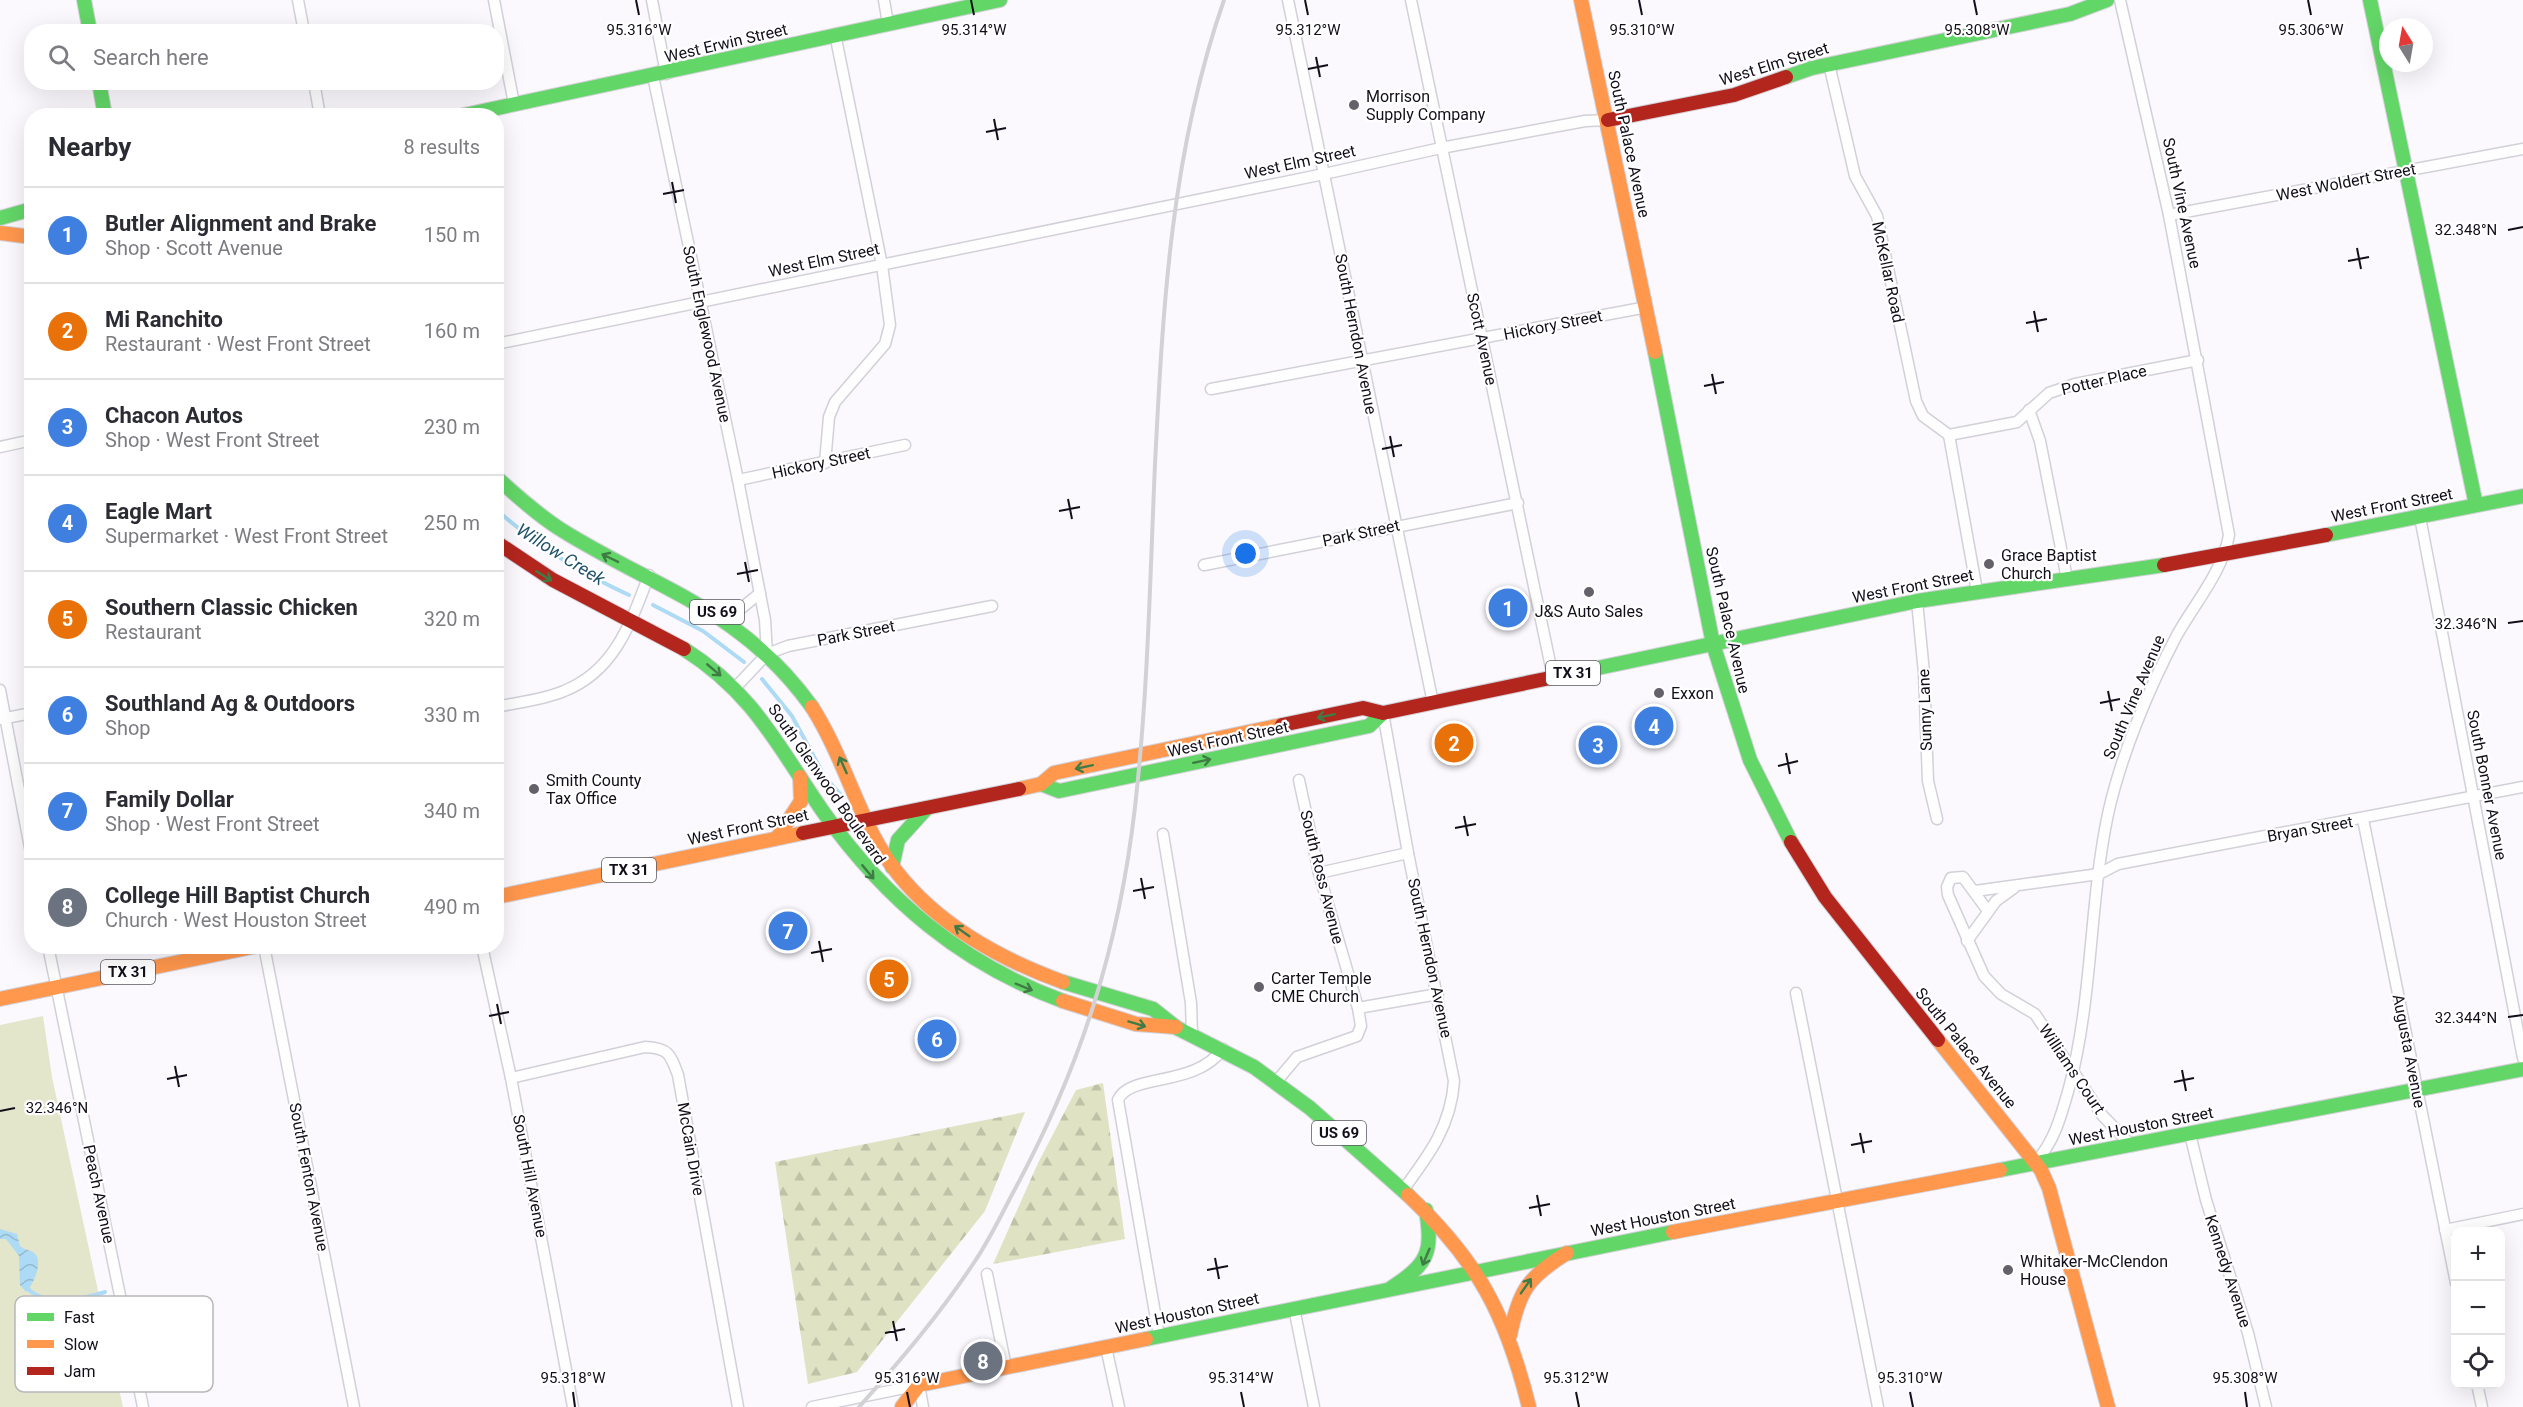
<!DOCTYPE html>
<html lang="en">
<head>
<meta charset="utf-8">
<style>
  :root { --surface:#fff; --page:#f2f2f3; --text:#2b2b33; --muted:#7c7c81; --line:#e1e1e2; --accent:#b45309 }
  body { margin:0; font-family:Roboto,sans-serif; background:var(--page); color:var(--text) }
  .controls { position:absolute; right:18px; bottom:18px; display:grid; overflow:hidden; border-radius:12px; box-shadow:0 6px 24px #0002 }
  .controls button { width:54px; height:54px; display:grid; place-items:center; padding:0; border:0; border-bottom:2px solid var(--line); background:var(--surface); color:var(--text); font:30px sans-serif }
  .compass { position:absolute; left:2379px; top:18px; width:54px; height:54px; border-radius:50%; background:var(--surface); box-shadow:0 6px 24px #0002; rotate:349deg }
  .you { position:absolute; left:1246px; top:554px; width:21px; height:21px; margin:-15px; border:4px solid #fff; border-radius:50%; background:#1a73e8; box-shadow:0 0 0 9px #1a73e833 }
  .badge { display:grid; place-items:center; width:39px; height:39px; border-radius:50%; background:var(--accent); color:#fff; font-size:20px; font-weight:700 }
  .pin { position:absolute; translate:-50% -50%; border:3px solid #fff; box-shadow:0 2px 6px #0006 }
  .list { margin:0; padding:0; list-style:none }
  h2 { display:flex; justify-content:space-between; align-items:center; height:78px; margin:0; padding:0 24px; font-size:26px }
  h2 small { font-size:20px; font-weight:400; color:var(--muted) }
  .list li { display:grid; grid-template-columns:39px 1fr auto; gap:18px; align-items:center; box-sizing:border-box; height:96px; padding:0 24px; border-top:2px solid var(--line) }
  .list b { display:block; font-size:22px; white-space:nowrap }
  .list p { margin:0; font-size:20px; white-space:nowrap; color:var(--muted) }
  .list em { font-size:20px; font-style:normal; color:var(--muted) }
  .icon { flex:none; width:33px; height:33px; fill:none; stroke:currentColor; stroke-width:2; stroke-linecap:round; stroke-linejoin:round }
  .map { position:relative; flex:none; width:2523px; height:1407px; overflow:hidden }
  .search { position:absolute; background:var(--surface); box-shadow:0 6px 24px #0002; left:24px; top:24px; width:480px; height:66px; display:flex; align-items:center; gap:15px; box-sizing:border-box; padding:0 21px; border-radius:24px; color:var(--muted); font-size:22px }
  .panel { position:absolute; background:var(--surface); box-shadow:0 6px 24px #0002; left:24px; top:108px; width:480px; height:846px; border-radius:24px }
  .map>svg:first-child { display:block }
</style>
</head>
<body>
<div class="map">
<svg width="2523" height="1407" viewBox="0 0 2523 1407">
  <defs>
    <pattern id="forest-firs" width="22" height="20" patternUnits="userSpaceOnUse" patternTransform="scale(1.5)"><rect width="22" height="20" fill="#e0e3c3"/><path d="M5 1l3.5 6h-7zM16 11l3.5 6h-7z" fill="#bfc2a7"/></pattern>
    <pattern id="water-waves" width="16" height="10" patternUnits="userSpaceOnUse" patternTransform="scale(1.5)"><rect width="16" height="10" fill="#addaf4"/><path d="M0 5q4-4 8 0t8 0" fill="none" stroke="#94bad1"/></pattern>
  </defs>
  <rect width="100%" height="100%" fill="#fbf9fe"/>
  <g fill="url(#forest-firs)">
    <path d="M1103 1083 1125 1239 993 1264 1038 1163 1076 1090Z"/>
    <path d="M1025 1112 985 1211 857 1372 808 1384 775 1162Z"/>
  </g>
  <path fill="#e4e6cc" d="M43 1016 52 1077 123 1407H0V1025Z"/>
  <path fill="url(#water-waves)" d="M0 1229 17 1234 20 1246C25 1250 29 1250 33 1252 45 1259 33 1286 26 1292L20 1285 19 1256 6 1239H0Z"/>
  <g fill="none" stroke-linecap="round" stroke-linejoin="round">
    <g stroke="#addaf4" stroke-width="4">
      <path d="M496 509C535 545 581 573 629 595"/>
      <path d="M653 605 703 631 744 662"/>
      <path d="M762 679 792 716 825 777 841 795"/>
      <path d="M28 1289C46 1307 84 1299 105 1292"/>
    </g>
    <g stroke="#d2d0d8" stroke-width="13">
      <g id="street">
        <path d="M298 0 304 32"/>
        <path d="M494 0 514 104"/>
        <path d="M652 0 666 74"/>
        <path d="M884 0 888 24"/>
        <path d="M1288 0 1433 703"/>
        <path d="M1411 0 1553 677"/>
        <path d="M1829 64 1855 176 1877 216 1916 401 1923 416 1949 435"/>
        <path d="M653 76 738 480 765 620 767 654"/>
        <path d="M314 82 320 116"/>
        <path d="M2169 215 2523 149"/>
        <path d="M496 344 1324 174 1441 148 1585 121 1608 120"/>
        <path d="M1211 389 1647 307"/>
        <path d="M2029 410 2040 441 2067 579"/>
        <path d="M1949 435 2017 422 2049 393 2075 384 2198 360"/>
        <path d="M1949 435 1977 591"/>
        <path d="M0 447 32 440"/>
        <path d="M825 463 829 417 835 402 885 344 890 325 882 265 835 34"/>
        <path d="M738 480 905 445"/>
        <path d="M2420 517 2523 1058"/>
        <path d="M1204 565 1518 503"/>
        <path d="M1917 601 1924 673 1928 781 1937 819"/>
        <path d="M724 617 738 611 760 593"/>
        <path d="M735 688 767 654 788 646 992 606"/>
        <path d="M0 690 32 858"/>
        <path d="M496 707C519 702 543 700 564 691 615 671 631 622 649 575"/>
        <path d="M1383 713 1408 853 1454 1081C1451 1126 1429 1155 1403 1190"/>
        <path d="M0 719 32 713"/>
        <path d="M1299 780 1319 873 1358 1008"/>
        <path d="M2363 819 2456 1283"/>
        <path d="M1163 834 1191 1003 1192 1034"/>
        <path d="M1319 873 1408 853"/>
        <path d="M1975 891 2099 874 2118 864 2523 787"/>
        <path d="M1988 911 1963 877 1951 878 1947 887 1948 895 1984 976 2001 994 2035 1014 2102 1115 2132 1146"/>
        <path d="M1967 941 1996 901 2014 888"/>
        <path d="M48 946 143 1407"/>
        <path d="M264 946 354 1407"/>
        <path d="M482 946 511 1078 573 1407"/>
        <path d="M1796 993 1878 1407"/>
        <path d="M511 1078 645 1047C668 1048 670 1053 678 1075L738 1407"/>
        <path d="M1276 1082 1297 1057 1357 1036 1361 1026 1358 1008 1438 994"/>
        <path d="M2190 1134 2206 1200 2248 1333 2266 1407"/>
        <path d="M2036 1162C2055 1140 2061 1116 2069 1088 2093 998 2089 904 2108 814 2121 755 2149 688 2177 635 2195 603 2223 571 2229 535L2169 215 2120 0"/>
        <path d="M2445 1230 2523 1214"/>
        <path d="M987 1274 1006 1367"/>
        <path d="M1294 1308 1314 1407"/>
        <path d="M1159 1336 1118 1100C1129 1073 1194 1088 1223 1049"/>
        <path d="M1106 1347 1119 1407"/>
        <path d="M2477 1384 2482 1407"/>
        <path d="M812 1407 919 1385 923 1407"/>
      </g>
    </g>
    <g stroke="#d2d0d8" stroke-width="16">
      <g id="fast">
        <path d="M84 0 90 32"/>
        <path d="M2370 0 2476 505"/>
        <path d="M1786 77 1812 68 2070 14 2107 0"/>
        <path d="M99 82 105 116"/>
        <path d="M460 116C640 79 820 37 1000 0"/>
        <path d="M0 218 32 209"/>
        <path d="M1655 352 1713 644 1750 760 1791 842"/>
        <path d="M496 477C517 496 537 514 560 529 657 590 740 607 812 707"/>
        <path d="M2326 535 2523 496"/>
        <path d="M684 649C755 694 778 747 824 813 886 900 962 964 1063 1001"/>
        <path d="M1550 678 1917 601 2164 565"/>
        <path d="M1041 784 1059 791 1369 726 1383 713"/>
        <path d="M892 867 898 840 927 808"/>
        <path d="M1063 982 1153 1009 1177 1028 1254 1067 1310 1108 1408 1195"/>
        <path d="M2000 1170 2523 1069"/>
        <path d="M1391 1288C1428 1264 1433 1253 1426 1210"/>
        <path d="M1146 1339 1673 1232"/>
      </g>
    </g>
    <g stroke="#d2d0d8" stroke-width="16">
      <g id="slow">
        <path d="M1581 0 1655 352"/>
        <path d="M0 233 32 237"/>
        <path d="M812 707C838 748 851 792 873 835 911 909 986 954 1063 982"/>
        <path d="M1019 789 1041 784 1054 773 1282 725"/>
        <path d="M777 838 801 801 800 777"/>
        <path d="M496 897 803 833"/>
        <path d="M0 999 257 946"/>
        <path d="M1063 1001 1136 1024 1176 1027"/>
        <path d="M1938 1040 2041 1170 2049 1188 2108 1407"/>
        <path d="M1408 1195C1478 1261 1506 1314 1529 1407"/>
        <path d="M1673 1232 2000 1170"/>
        <path d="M1510 1335C1519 1291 1528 1277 1567 1253"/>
        <path d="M902 1407 919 1385 1146 1339"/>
      </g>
    </g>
    <g stroke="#d2d0d8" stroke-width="16">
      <g id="jam">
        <path d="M1608 120 1734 95 1786 77"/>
        <path d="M496 542 553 580 684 649"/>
        <path d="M2164 565 2326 535"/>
        <path d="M1282 725 1363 708 1383 713 1550 678"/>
        <path d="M803 833 1019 789"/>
        <path d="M1791 842 1825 897 1938 1040"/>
      </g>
    </g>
    <use href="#street" stroke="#fefeff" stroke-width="10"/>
    <use href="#fast" stroke="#63d668" stroke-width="14"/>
    <use href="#slow" stroke="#ff974d" stroke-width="14"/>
    <use href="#jam" stroke="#b3261e" stroke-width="14"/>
    <path stroke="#d2d1d4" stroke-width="4" d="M859 1407C900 1361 941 1313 975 1261 990 1239 1002 1213 1015 1189 1081 1066 1119 947 1135 807 1148 693 1150 578 1155 464 1163 305 1171 152 1224 0"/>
  </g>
  <defs><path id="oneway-shaft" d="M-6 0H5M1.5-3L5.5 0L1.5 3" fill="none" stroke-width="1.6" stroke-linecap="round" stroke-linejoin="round" transform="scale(1.5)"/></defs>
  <g stroke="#3f7c45">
    <use href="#oneway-shaft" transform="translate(610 558) rotate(-154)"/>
    <use href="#oneway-shaft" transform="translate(544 576) rotate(32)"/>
    <use href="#oneway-shaft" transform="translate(714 670) rotate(40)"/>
    <use href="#oneway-shaft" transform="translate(1326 716) rotate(168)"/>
    <use href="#oneway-shaft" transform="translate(1202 761) rotate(-12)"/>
    <use href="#oneway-shaft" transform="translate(843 765) rotate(-114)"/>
    <use href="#oneway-shaft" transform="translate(1084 767) rotate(168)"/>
    <use href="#oneway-shaft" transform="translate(868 872) rotate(50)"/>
    <use href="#oneway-shaft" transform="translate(962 931) rotate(-145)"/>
    <use href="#oneway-shaft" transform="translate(1024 987) rotate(22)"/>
    <use href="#oneway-shaft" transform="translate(1137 1024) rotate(17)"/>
    <use href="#oneway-shaft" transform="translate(1426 1257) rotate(113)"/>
    <use href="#oneway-shaft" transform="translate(1526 1286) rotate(-55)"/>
  </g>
  <path fill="none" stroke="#130f1a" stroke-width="2" d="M636 0 639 15M971 0 974 15M1305 0 1308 15M1639 0 1642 15M1974 0 1977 15M2308 0 2311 15M1316 57 1320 77M1308 69 1328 65M994 119 998 140M986 132 1006 128M672 182 676 203M663 194 684 190M2508 230 2523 227M2357 248 2361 269M2348 261 2369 257M2034 311 2038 332M2026 323 2047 319M1712 374 1716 394M1704 386 1724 382M1390 436 1394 457M1382 449 1402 445M1068 499 1072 519M1059 511 1080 507M745 562 749 582M737 574 758 570M2508 623 2523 621M2108 691 2112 711M2100 703 2120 699M1786 753 1790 774M1778 766 1798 761M1464 816 1468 836M1455 828 1476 824M1141 878 1145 899M1133 891 1154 887M819 941 823 962M811 953 832 949M497 1004 501 1024M489 1016 509 1012M2508 1017 2523 1015M175 1066 179 1087M2182 1070 2186 1091M167 1079 187 1075M2174 1082 2194 1078M0 1111 15 1108M1860 1133 1864 1153M1851 1145 1872 1141M1537 1195 1541 1216M1529 1208 1550 1204M1215 1258 1219 1279M1207 1270 1228 1266M893 1321 897 1341M885 1333 905 1329M573 1392 575 1407M907 1392 910 1407M1241 1392 1244 1407M1576 1392 1579 1407M1910 1392 1913 1407M2245 1392 2247 1407"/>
  <g fill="#64616a" stroke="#fff" stroke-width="2">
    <circle cx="1354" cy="105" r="6"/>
    <circle cx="1989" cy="564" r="6"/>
    <circle cx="1589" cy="592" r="6"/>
    <circle cx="1659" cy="693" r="6"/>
    <circle cx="534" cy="789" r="6"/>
    <circle cx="1259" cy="987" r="6"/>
    <circle cx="2008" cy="1270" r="6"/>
  </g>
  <g text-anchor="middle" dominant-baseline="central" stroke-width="4.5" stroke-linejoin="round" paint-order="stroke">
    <g fill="#fff" stroke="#5a575f" stroke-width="1.5">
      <rect x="690" y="600" width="54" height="24" rx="4.5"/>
      <rect x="1546" y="661" width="54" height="24" rx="4.5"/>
      <rect x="602" y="858" width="54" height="24" rx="4.5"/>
      <rect x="101" y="960" width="54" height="24" rx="4.5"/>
      <rect x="1312" y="1121" width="54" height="24" rx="4.5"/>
    </g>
    <g font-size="15" font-weight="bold" fill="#130f1a">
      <text x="717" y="612">US 69</text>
      <text x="1573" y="673">TX 31</text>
      <text x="629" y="870">TX 31</text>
      <text x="128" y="972">TX 31</text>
      <text x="1339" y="1133">US 69</text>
    </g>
    <g font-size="16" fill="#130f1a" stroke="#fff">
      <text transform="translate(726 43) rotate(-13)">West Erwin Street</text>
      <text transform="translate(1774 64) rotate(-17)">West Elm Street</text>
      <text transform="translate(1629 144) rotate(78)">South Palace Avenue</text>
      <text transform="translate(1300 162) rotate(-12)">West Elm Street</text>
      <text transform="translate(2346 182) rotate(-11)">West Woldert Street</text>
      <text transform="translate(2182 203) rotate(78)">South Vine Avenue</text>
      <text transform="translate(824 260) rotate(-12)">West Elm Street</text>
      <text transform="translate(1888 272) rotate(78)">McKellar Road</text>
      <text transform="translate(1553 325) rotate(-11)">Hickory Street</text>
      <text transform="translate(707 334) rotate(78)">South Englewood Avenue</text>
      <text transform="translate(1356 334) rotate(79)">South Herndon Avenue</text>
      <text transform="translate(1482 339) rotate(78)">Scott Avenue</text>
      <text transform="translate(2104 380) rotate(-13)">Potter Place</text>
      <text transform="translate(821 463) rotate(-12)">Hickory Street</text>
      <text transform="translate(2392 505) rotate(-11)">West Front Street</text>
      <text transform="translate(1361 533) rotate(-12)">Park Street</text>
      <text transform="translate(1913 586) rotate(-11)">West Front Street</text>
      <text transform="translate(1728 620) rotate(77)">South Palace Avenue</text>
      <text transform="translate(856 633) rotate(-11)">Park Street</text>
      <text transform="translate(2134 697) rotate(-67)">South Vine Avenue</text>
      <text transform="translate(1925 710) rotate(-92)">Sunny Lane</text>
      <text transform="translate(1228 739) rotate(-12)">West Front Street</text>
      <text transform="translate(827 784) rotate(55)">South Glenwood Boulevard</text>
      <text transform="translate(2487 785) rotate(79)">South Bonner Avenue</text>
      <text transform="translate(748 827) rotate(-12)">West Front Street</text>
      <text transform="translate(2310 829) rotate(-10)">Bryan Street</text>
      <text transform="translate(1322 877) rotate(76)">South Ross Avenue</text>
      <text transform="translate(1430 958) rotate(78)">South Herndon Avenue</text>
      <text transform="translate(1966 1048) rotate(51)">South Palace Avenue</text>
      <text transform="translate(2409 1051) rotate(79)">Augusta Avenue</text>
      <text transform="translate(2072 1069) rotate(56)">Williams Court</text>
      <text transform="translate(2141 1126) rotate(-11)">West Houston Street</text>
      <text transform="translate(691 1149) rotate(80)">McCain Drive</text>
      <text transform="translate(530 1176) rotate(79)">South Hill Avenue</text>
      <text transform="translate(309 1177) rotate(79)">South Fenton Avenue</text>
      <text transform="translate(99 1194) rotate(78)">Peach Avenue</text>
      <text transform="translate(1663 1217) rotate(-11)">West Houston Street</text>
      <text transform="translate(2228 1271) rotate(72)">Kennedy Avenue</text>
      <text transform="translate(1187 1313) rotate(-12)">West Houston Street</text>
    </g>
    <g font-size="16" fill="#130f1a" stroke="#fff" text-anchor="start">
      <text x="1366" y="96">Morrison<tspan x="1366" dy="18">Supply Company</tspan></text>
      <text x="2001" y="555">Grace Baptist<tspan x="2001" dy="18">Church</tspan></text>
      <text x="1589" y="611" text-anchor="middle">J&amp;S Auto Sales</text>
      <text x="1671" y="693">Exxon</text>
      <text x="546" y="780">Smith County<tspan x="546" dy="18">Tax Office</tspan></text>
      <text x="1271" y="978">Carter Temple<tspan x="1271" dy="18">CME Church</tspan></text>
      <text x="2020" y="1261">Whitaker-McClendon<tspan x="2020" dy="18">House</tspan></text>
    </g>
    <g font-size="18" font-style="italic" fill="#1f536b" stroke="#fff">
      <text transform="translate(561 554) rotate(32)">Willow Creek</text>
    </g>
  </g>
  <rect x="15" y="1296" width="198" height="96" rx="9" fill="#fff" stroke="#b8b7ba" stroke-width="1.5"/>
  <rect x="27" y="1313" width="27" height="8" fill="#63d668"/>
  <rect x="27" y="1340" width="27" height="8" fill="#ff974d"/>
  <rect x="27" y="1367" width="27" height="8" fill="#b3261e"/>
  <g font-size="16" fill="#130f1a">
    <text x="64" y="1323">Fast</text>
    <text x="64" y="1350">Slow</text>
    <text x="64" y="1377">Jam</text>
  </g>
  <g font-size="15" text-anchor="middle" fill="#130f1a" stroke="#fff" stroke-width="4.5" stroke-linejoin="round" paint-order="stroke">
    <text x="639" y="35">95.316°W</text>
    <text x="974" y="35">95.314°W</text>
    <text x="1308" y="35">95.312°W</text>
    <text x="1642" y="35">95.310°W</text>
    <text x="1977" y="35">95.308°W</text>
    <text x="2311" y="35">95.306°W</text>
    <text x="2466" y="235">32.348°N</text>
    <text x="2466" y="629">32.346°N</text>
    <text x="2466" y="1023">32.344°N</text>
    <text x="57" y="1113">32.346°N</text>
    <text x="573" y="1383">95.318°W</text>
    <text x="907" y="1383">95.316°W</text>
    <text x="1241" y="1383">95.314°W</text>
    <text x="1576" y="1383">95.312°W</text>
    <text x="1910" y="1383">95.310°W</text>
    <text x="2245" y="1383">95.308°W</text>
  </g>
</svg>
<div class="controls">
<button>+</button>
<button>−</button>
<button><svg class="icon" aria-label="locate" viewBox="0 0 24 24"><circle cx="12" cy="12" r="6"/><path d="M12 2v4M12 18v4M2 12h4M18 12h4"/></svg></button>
</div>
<svg class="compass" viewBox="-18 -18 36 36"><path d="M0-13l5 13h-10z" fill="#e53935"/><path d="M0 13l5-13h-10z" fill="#7c7c81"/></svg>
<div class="you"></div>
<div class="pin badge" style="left:1508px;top:608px;background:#3f7fe0">1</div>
<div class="pin badge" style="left:1454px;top:743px;background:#e8710a">2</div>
<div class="pin badge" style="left:1598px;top:745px;background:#3f7fe0">3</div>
<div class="pin badge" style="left:1654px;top:726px;background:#3f7fe0">4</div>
<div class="pin badge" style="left:889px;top:979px;background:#e8710a">5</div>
<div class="pin badge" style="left:937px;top:1039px;background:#3f7fe0">6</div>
<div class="pin badge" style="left:788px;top:931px;background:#3f7fe0">7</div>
<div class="pin badge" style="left:983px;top:1361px;background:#6b7280">8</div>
<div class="search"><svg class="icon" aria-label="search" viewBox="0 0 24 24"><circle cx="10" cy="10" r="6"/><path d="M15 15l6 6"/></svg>Search here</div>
<section class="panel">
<h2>Nearby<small>8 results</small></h2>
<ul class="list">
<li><span class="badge" style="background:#3f7fe0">1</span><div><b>Butler Alignment and Brake</b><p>Shop · Scott Avenue</p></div><em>150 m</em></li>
<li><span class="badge" style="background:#e8710a">2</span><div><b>Mi Ranchito</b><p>Restaurant · West Front Street</p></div><em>160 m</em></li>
<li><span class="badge" style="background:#3f7fe0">3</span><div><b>Chacon Autos</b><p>Shop · West Front Street</p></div><em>230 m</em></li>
<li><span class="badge" style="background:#3f7fe0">4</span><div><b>Eagle Mart</b><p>Supermarket · West Front Street</p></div><em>250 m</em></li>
<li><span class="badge" style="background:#e8710a">5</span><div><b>Southern Classic Chicken</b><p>Restaurant</p></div><em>320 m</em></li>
<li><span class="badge" style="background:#3f7fe0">6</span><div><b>Southland Ag &amp; Outdoors</b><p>Shop</p></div><em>330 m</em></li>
<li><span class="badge" style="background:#3f7fe0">7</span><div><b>Family Dollar</b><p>Shop · West Front Street</p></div><em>340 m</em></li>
<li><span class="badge" style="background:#6b7280">8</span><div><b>College Hill Baptist Church</b><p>Church · West Houston Street</p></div><em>490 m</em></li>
</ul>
</section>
</div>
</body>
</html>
